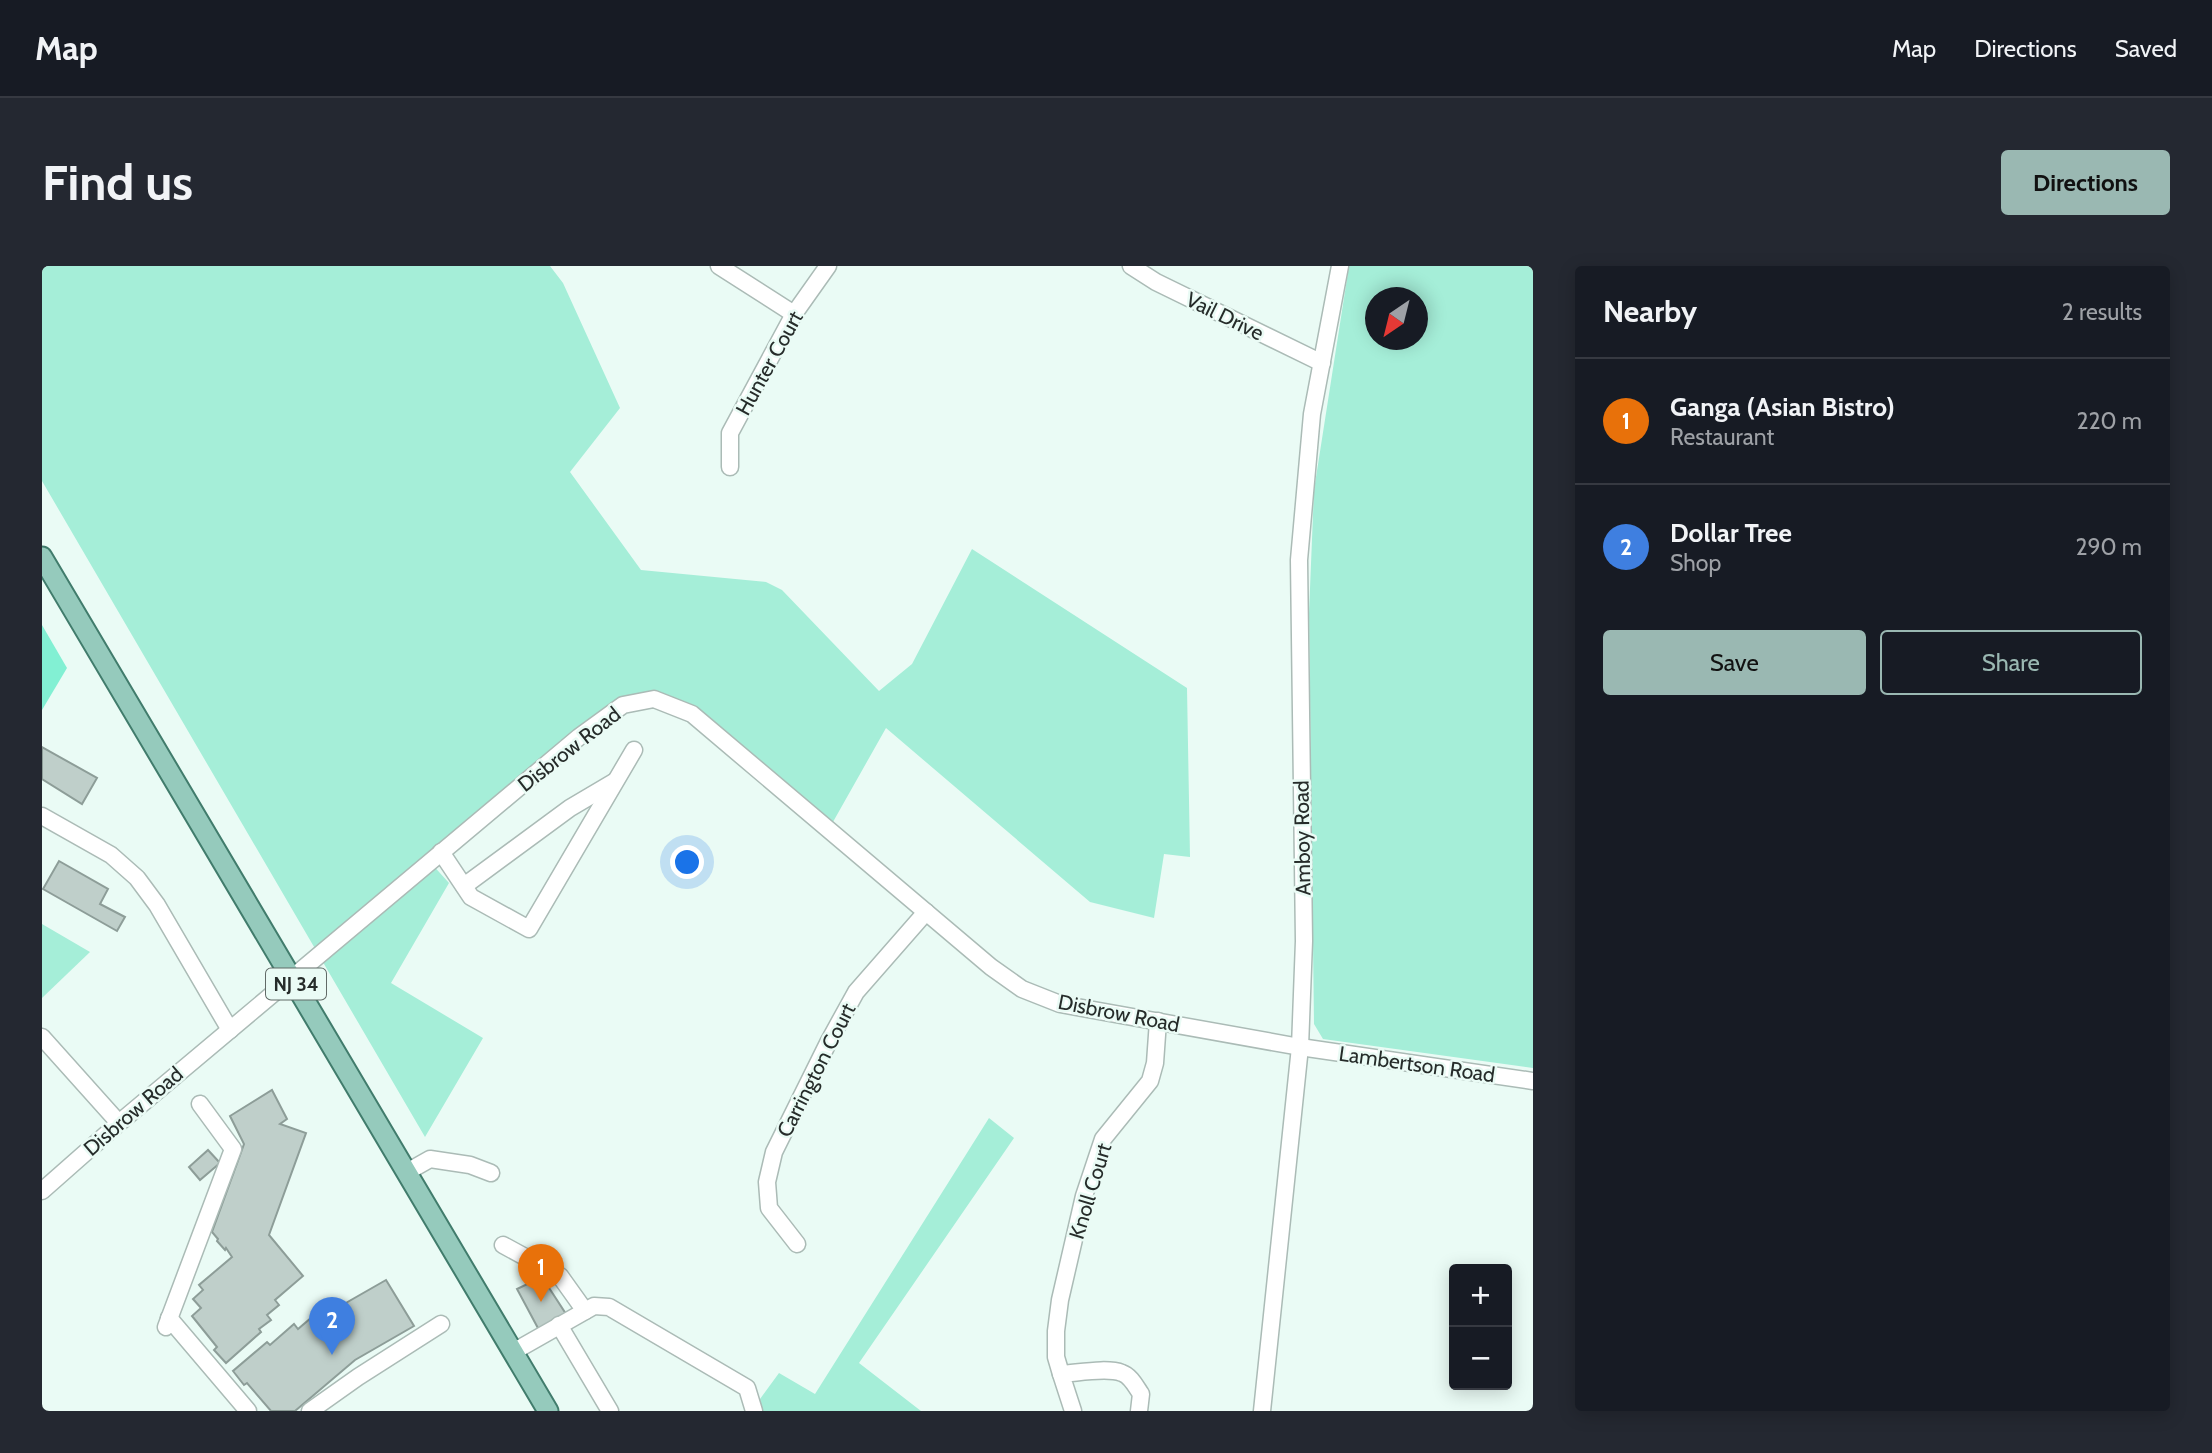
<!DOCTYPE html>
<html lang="en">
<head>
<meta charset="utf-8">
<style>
  :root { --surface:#171b24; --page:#242831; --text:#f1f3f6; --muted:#9ea1a6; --line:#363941; --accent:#9ab8b2 }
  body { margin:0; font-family:Cabin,sans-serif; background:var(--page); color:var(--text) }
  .controls { position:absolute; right:21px; bottom:21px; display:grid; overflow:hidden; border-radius:7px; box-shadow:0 4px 18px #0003 }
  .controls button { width:63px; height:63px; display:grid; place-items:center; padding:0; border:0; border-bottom:2px solid var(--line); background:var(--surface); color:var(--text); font:35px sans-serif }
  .compass { position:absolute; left:1323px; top:21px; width:63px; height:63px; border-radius:50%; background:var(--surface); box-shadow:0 4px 18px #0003; rotate:215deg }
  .you { position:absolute; left:646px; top:597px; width:24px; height:24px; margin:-18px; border:5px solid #fff; border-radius:50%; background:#1a73e8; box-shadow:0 0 0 10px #1a73e833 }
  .badge { display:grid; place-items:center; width:46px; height:46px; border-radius:50%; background:var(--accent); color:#fff; font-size:23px; font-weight:700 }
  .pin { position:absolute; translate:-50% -58px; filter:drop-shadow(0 2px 4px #0008) }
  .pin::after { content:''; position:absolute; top:37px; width:24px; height:21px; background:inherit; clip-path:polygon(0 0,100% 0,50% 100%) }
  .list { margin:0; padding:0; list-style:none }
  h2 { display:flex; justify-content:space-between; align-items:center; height:91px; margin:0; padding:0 28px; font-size:30px }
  h2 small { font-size:23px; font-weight:400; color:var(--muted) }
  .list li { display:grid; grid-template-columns:46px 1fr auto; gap:21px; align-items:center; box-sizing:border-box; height:126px; padding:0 28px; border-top:2px solid var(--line) }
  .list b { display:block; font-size:26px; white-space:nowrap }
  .list p { margin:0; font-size:23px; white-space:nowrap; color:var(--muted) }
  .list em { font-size:23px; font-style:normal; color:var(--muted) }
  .actions { display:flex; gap:14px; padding:21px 28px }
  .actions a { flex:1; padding:16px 0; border:2px solid var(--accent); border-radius:7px; text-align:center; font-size:24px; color:var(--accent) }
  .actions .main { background:var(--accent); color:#111 }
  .map { position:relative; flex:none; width:1491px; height:1145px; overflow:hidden; border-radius:7px }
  header { display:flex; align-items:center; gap:42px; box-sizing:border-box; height:98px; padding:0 35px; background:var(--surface); border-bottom:2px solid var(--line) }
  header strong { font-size:33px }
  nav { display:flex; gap:38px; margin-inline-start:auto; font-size:24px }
  .intro { display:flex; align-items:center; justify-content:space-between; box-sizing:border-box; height:168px; padding:0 42px }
  h1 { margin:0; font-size:49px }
  .button { padding:18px 32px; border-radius:7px; background:var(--accent); color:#111; font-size:24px; font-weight:700 }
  main { display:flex; gap:42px; padding:0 42px }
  aside { flex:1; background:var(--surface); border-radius:7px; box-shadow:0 4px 18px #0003 }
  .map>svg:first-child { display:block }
</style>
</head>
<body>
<header>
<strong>Map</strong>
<nav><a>Map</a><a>Directions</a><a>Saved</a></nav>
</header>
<div class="intro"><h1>Find us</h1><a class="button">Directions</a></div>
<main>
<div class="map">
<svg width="1491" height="1145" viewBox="0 0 1491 1145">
  <rect width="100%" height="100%" fill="#eafbf5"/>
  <g fill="#a5eed8" fill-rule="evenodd">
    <path d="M0 0H508L521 17 578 142 528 206 599 304 724 316 740 324 837 425 870 398 930 283 1145 422 1148 591 1122 588 1112 652 1048 636 844 462 787 563 653 447 618 434 565 455 388 596 407 617 349 717 441 772 383 871 0 215Z"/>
    <path d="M1307 0H1491V802L1281 773 1272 758 1267 347 1272 224ZM1334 32H1376V74H1334Z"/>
    <path d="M0 658 48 686 0 732Z"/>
    <path d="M947 852 972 872 817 1097 879 1145H720L718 1133 737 1107 773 1128Z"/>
  </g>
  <path fill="#82f0d3" d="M0 359 25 402 0 444Z"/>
  <g fill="#bfcfca" stroke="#8d9d98" stroke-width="2">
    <path d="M0 481 55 512 40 538 0 513Z"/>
    <path d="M17 595 66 623 58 638 83 651 75 665 1 623Z"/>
    <path d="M230 824 245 853 238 858 264 867 227 969 261 1010 233 1034 237 1039 225 1049 229 1054 217 1063 219 1066 184 1097 172 1084 175 1081 150 1050 159 1042 151 1033 161 1024 157 1019 190 991 184 982 183 984 175 975 176 973 170 966 202 878 188 850Z"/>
    <path d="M166 884 178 897 158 914 147 901Z"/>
    <path d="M500 1011 524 1048 497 1064 475 1023Z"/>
    <path d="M344 1014 372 1060 313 1094 253 1145H229L205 1117 202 1119 191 1105 225 1076 228 1079 252 1058 256 1063 283 1040 288 1046Z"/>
  </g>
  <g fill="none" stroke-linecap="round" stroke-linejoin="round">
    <g stroke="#abbbb6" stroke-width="19">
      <g id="minor">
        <path d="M677 0 752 48"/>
        <path d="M1089 0 1114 16 1280 97"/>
        <path d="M688 201V167L752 48 786 0"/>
        <path d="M0 550 69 589 95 612 115 639 188 764"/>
        <path d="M399 586 429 631 487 663 592 484"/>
        <path d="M422 620 528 542 572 516"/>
        <path d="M0 771 77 857"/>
        <path d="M365 906 388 893 428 899 449 907"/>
        <path d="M0 925 77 857 537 471 581 439 612 433 650 448 949 701 980 723 1018 738 1258 781 1491 815"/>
        <path d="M755 978 727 942 725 916 732 886 787 775 814 726 884 646"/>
        <path d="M461 979 518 1010 543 1045"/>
        <path d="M127 1052 206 1145"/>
        <path d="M517 1059 568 1145"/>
        <path d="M124 1061 191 883 158 838"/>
        <path d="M471 1086 552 1040 567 1041 705 1122 712 1145"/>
        <path d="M1019 1108 1014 1091V1065L1018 1034 1042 930 1061 873 1108 815 1113 797 1116 755"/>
        <path d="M268 1145 316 1111 399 1058"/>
        <path d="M1031 1145 1019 1108C1036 1107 1065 1101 1080 1107 1089 1110 1094 1121 1099 1128L1097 1145"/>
        <path d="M1220 1145 1258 781 1262 675 1257 294 1270 148 1298 0"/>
      </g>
    </g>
    <g stroke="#417c6c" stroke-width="23">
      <path id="major" d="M0 291 506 1145"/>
    </g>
    <use href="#minor" stroke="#fff" stroke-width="16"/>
    <use href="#major" stroke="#95cabc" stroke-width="19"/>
  </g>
  <g text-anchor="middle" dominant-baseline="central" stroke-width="5" stroke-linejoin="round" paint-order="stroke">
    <rect fill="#eafbf5" stroke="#616a67" stroke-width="2" x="224" y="702.5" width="60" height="31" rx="5"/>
    <g font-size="19" font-weight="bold" fill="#262c2a">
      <text x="254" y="718">NJ 34</text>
    </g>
    <g font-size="21" fill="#262c2a" stroke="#eafbf5">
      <text transform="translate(1183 50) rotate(26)">Vail Drive</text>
      <text transform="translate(727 97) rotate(-61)">Hunter Court</text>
      <text transform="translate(527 483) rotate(-38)">Disbrow Road</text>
      <text transform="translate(1260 572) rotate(-91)">Amboy Road</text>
      <text transform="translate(1077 747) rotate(11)">Disbrow Road</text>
      <text transform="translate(1375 798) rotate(8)">Lambertson Road</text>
      <text transform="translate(774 804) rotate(-63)">Carrington Court</text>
      <text transform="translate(91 845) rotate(-41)">Disbrow Road</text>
      <text transform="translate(1048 925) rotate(-73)">Knoll Court</text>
    </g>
  </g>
</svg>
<div class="controls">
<button>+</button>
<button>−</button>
</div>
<svg class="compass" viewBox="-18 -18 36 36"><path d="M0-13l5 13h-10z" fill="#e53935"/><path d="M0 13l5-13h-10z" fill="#9ea1a6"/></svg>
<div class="you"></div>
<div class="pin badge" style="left:499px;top:1036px;background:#e8710a">1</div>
<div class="pin badge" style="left:290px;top:1089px;background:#3f7fe0">2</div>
</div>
<aside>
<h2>Nearby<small>2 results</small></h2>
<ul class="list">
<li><span class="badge" style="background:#e8710a">1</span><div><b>Ganga (Asian Bistro)</b><p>Restaurant</p></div><em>220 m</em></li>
<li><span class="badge" style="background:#3f7fe0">2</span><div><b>Dollar Tree</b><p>Shop</p></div><em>290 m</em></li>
</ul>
<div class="actions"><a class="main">Save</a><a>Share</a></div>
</aside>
</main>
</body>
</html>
